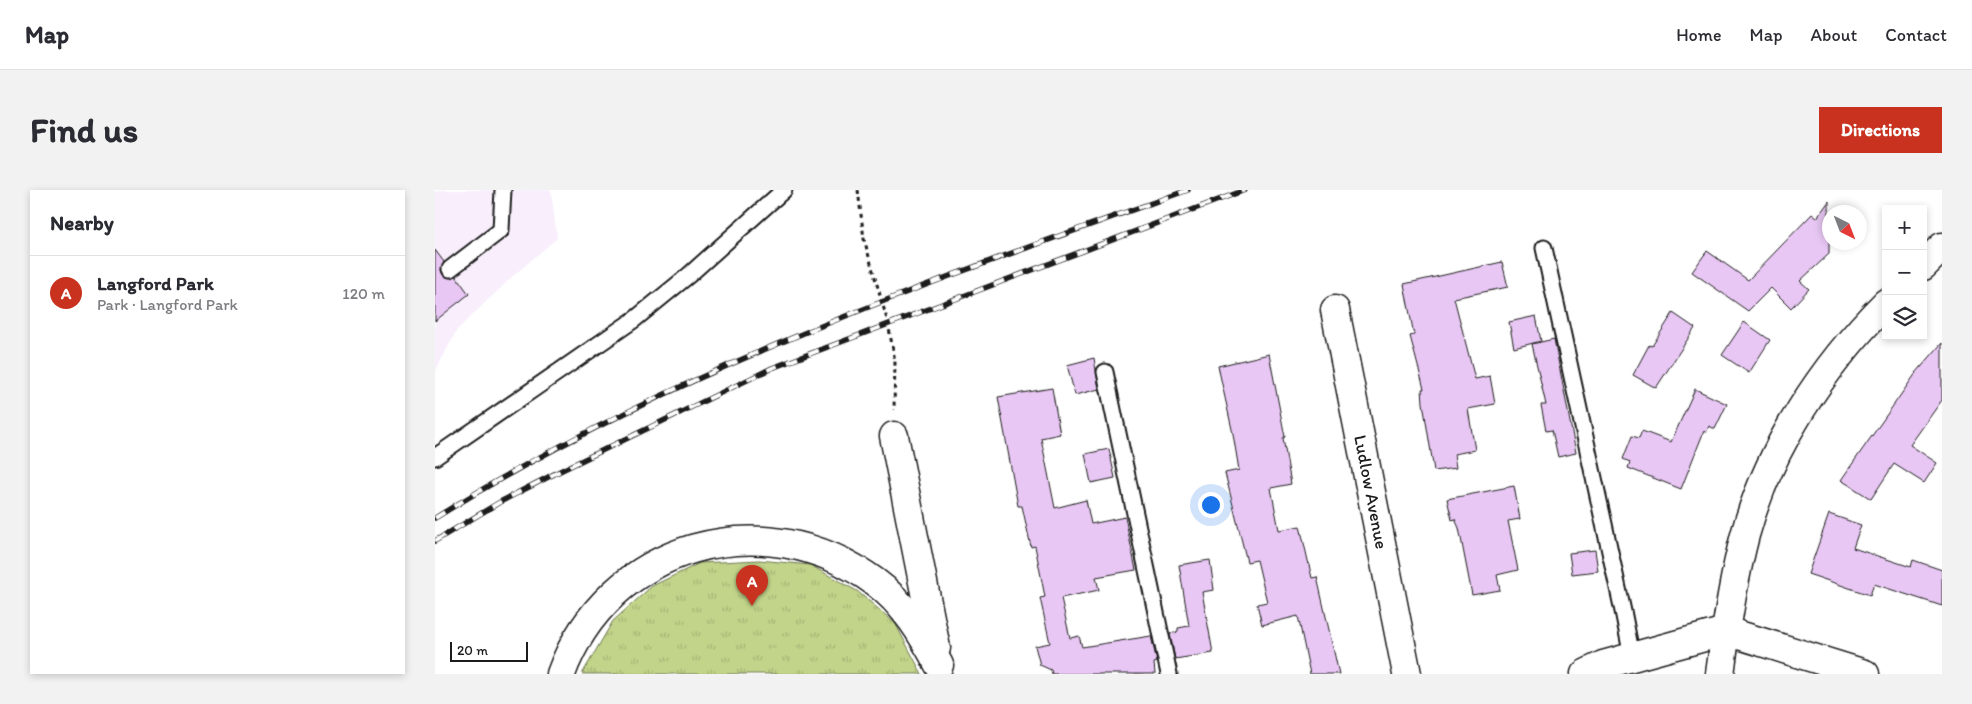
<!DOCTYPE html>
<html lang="en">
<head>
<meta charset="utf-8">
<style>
  :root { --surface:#fff; --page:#f2f2f3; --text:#2b2b33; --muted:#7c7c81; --line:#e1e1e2; --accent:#c8321e }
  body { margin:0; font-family:Itim,sans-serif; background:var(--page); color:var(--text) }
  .controls { position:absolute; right:15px; top:15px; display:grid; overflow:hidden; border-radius:0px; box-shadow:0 2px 8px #0003 }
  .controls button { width:45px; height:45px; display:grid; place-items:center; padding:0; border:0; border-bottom:1px solid var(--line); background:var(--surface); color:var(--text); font:25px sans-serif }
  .compass { position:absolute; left:1387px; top:15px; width:45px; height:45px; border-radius:50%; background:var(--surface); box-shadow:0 2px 8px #0003; rotate:138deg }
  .scale { position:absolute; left:15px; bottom:12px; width:78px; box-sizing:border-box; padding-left:5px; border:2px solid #1c1c1c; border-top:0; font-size:14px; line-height:18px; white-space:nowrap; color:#1c1c1c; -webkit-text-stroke:4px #fff; paint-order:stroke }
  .you { position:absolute; left:775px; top:314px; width:18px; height:18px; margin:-12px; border:4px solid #fff; border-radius:50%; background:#1a73e8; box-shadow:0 0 0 8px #1a73e833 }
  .badge { display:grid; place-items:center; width:32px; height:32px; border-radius:50%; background:var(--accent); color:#fff; font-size:16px; font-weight:700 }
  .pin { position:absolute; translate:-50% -41px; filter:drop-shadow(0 1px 2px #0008) }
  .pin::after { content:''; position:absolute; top:26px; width:18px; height:15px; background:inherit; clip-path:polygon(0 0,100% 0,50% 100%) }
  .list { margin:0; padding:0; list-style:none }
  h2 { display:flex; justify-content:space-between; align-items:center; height:65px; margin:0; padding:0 20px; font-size:21px }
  h2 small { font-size:16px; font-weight:400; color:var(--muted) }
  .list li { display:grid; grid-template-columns:32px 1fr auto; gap:15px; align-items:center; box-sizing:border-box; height:75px; padding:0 20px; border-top:1px solid var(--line) }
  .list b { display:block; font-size:19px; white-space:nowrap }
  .list p { margin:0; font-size:16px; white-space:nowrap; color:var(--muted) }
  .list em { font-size:16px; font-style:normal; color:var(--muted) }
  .icon { flex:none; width:28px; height:28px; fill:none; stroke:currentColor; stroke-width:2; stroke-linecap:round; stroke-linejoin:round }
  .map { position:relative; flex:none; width:1507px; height:484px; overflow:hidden; border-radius:0px }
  header { display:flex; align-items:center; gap:30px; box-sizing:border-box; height:70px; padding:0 25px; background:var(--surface); border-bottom:1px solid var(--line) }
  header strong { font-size:24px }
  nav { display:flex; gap:28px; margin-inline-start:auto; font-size:18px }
  .intro { display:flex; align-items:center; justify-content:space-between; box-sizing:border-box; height:120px; padding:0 30px }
  h1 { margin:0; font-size:35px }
  .button { padding:12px 22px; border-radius:0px; background:var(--accent); color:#fff; font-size:18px; font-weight:700 }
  main { display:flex; gap:30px; padding:0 30px }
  aside { flex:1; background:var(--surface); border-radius:0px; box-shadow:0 2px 8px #0003 }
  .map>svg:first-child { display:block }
</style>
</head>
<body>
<header>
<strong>Map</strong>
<nav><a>Home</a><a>Map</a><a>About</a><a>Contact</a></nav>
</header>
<div class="intro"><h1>Find us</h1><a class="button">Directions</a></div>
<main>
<aside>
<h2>Nearby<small></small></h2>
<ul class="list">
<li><span class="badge">A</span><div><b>Langford Park</b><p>Park · Langford Park</p></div><em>120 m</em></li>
</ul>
</aside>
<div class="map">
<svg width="1507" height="484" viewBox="0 0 1507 484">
  <defs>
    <pattern id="park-tufts" width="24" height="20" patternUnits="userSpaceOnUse" patternTransform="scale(1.25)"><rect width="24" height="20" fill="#c1d489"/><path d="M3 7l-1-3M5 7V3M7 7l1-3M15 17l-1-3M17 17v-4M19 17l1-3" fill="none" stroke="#a5b576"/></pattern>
  </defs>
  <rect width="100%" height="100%" fill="#fff"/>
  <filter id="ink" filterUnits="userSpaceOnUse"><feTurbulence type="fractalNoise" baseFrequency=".02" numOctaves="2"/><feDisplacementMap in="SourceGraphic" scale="10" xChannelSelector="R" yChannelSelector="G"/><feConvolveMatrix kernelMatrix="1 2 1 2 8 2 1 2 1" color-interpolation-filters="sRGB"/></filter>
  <g filter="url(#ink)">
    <path fill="#f8eefc" d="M7 0H116L122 48 78 86 22 140 0 182V2Z"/>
    <path fill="url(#park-tufts)" stroke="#6e7852" d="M324 370 375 375 422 401 460 433 487 484H147L178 431 217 396 265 373Z"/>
    <g fill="#e8c7f4" stroke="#1c1c1c">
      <path d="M1394 11V64L1365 91 1374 99 1356 118 1336 98 1313 121 1257 82 1272 61 1313 90 1377 24 1382 28Z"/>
      <path d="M0 60 9 72 6 80 8 85 16 88 21 86 34 104 0 131Z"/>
      <path d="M1067 72 1073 97 1019 108 1040 189 1055 186 1060 214 1033 219 1040 260 1019 264 1021 278 999 281 988 213 987 199H989L975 146 979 145 969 94Z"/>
      <path d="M1238 123 1260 138 1221 198 1198 185 1214 155 1217 156Z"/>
      <path d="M1101 126 1106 151 1079 158 1074 132Z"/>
      <path d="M1309 132 1335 150 1314 183 1287 165Z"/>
      <path d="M1119 149 1141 263 1123 267 1117 240 1111 241 1106 215H1111L1097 154Z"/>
      <path d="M1507 153V210L1475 255 1502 273 1489 293 1459 274 1436 309 1406 290 1481 183Z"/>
      <path d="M834 164 850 247 848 248 856 294 836 298 844 340 865 336 877 388 882 387 904 484H875L863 426 827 435 822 414 832 412 822 370 812 372 790 283 804 280 798 244 783 176Z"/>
      <path d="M659 168 664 199 640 205 632 175Z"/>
      <path d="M617 198 625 244 606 248 620 318 651 310 656 334 690 327 701 380 661 387 664 400 626 408 635 448 644 446 647 457 716 446 722 472 719 473 720 484H617L616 480 605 475 600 456 615 453 605 408 610 407 600 356 596 357 587 316H583L563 207Z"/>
      <path d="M1260 199 1292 214 1280 239 1274 236 1271 243 1269 241 1246 299 1193 278 1195 272 1188 269 1197 246 1204 248 1207 241 1236 252Z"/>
      <path d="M674 259 680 288 656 293 650 264Z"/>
      <path d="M1079 296 1085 329 1073 331 1083 380 1062 385 1065 400 1037 405 1024 338 1020 329 1017 330 1012 309Z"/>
      <path d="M1394 324 1426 335 1418 358 1476 377 1478 370 1507 380V416L1439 394 1435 405 1373 384Z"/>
      <path d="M1160 360 1163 381 1137 384 1134 363Z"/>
      <path d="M775 370 779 400 767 402 778 463 740 469 735 444 743 442V438L754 436 744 375Z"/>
    </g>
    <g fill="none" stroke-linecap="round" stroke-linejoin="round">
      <g stroke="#1c1c1c" stroke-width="19">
        <g id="lane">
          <path d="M1109 58 1189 426 1197 467"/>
          <path d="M15 79 66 40 68 0"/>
          <path d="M670 182 734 484"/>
          <path d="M0 267 200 129 254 85 349 0"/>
        </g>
      </g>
      <g stroke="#1c1c1c" stroke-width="31">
        <g id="street">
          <path d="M1488 76 1507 57"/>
          <path d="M900 120 972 484"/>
          <path d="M459 246 501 458"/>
          <path d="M126 484C173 354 329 310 440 392 469 413 488 445 504 475"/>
          <path d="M1150 484 1168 475 1291 441 1430 484"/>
          <path d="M1285 484C1291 438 1298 390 1310 345 1334 258 1387 177 1451 113"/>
        </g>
      </g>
      <path stroke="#1c1c1c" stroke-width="3" stroke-dasharray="4 4" stroke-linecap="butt" d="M423 0 429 49 453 133 460 171 459 220"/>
      <use href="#lane" stroke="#fff" stroke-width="15"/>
      <use href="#street" stroke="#fff" stroke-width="28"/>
      <g stroke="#1c1c1c" stroke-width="5.5">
        <g id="rail">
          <path d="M0 328C233 182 495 92 753 0"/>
          <path d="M0 351 65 312 125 281 337 178 810 0"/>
        </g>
      </g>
      <use href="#rail" stroke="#fff" stroke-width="4" stroke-dasharray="11" stroke-linecap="butt"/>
    </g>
  </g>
  <g text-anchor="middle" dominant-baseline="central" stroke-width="4" stroke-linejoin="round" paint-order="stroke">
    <g font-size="18" fill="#1c1c1c" stroke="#fff">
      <text transform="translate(936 302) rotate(79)">Ludlow Avenue</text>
    </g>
  </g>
</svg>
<div class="controls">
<button>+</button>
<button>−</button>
<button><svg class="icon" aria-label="layers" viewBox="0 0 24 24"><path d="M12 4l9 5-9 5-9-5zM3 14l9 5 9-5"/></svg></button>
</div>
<svg class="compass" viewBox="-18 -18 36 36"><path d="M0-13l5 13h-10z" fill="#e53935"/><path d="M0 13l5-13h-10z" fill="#7c7c81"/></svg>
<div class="scale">20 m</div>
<div class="you"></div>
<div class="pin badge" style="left:317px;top:416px">A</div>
</div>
</main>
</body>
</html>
